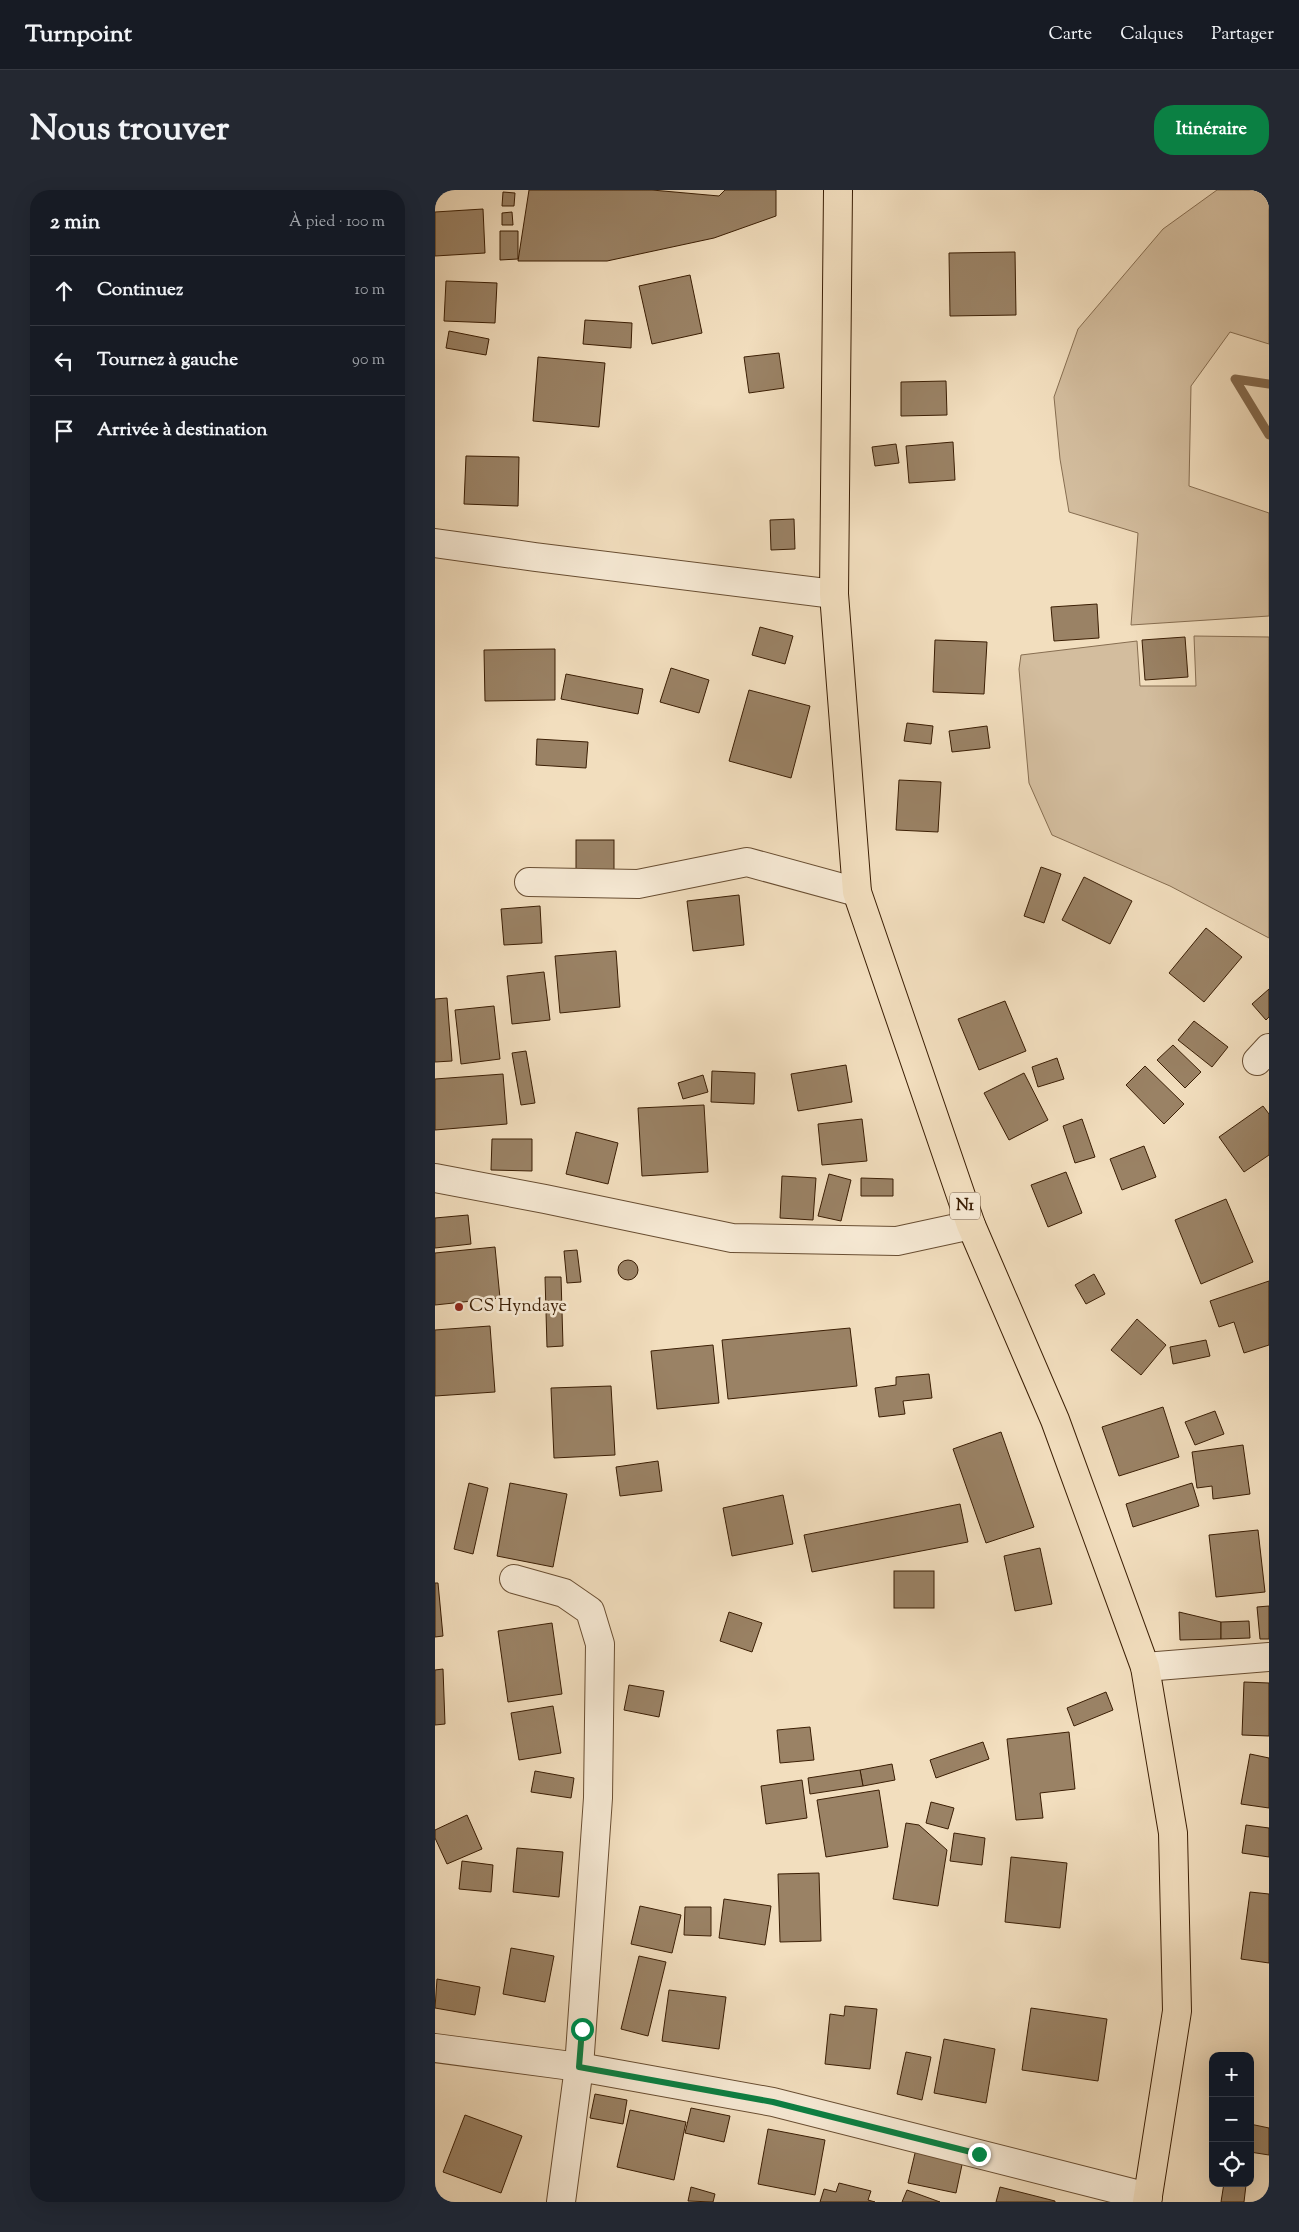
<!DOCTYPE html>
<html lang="fr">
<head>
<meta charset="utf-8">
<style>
  :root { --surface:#171b24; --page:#242831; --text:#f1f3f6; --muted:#9ea1a6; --line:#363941; --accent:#0b8043 }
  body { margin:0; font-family:"Sorts Mill Goudy",serif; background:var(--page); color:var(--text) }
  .controls { position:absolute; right:15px; bottom:15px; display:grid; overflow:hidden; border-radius:10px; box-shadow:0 5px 20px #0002 }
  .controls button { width:45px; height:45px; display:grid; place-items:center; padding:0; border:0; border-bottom:1px solid var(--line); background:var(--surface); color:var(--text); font:25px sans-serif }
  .stop { position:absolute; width:15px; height:15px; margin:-11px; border:4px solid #0b8043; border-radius:50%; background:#fff }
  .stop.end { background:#0b8043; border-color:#fff; box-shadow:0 1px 5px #0008 }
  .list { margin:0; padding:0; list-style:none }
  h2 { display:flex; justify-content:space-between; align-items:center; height:65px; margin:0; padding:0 20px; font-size:21px }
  h2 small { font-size:16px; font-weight:400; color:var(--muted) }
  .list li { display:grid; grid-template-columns:32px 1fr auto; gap:15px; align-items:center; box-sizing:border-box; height:70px; padding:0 20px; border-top:1px solid var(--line) }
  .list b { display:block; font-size:19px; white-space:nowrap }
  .list em { font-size:16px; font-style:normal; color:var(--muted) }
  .icon { flex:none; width:28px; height:28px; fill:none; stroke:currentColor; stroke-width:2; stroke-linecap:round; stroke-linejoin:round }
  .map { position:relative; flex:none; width:834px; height:2012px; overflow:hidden; border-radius:20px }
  header { display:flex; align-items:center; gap:30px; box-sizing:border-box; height:70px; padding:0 25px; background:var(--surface); border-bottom:1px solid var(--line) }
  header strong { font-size:24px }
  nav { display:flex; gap:28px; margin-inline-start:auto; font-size:18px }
  .intro { display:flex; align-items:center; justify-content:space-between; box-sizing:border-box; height:120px; padding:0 30px }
  h1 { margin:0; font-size:35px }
  .button { padding:12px 22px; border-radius:20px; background:var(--accent); color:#fff; font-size:18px; font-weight:700 }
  main { display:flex; gap:30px; padding:0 30px }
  aside { flex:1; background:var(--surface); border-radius:20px; box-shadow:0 5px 20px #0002 }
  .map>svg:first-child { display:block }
</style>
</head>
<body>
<header>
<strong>Turnpoint</strong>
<nav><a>Carte</a><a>Calques</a><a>Partager</a></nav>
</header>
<div class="intro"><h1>Nous trouver</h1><a class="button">Itinéraire</a></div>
<main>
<aside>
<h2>2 min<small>À pied · 100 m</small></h2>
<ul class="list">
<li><svg class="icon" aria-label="ahead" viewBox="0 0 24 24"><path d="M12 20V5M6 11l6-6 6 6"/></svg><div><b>Continuez</b></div><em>10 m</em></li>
<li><svg class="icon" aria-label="left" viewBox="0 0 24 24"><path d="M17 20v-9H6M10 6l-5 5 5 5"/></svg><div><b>Tournez à gauche</b></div><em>90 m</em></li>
<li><svg class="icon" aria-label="arrive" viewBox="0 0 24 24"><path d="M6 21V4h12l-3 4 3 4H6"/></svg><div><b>Arrivée à destination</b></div></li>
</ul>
</aside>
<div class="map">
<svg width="834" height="2012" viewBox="0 0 834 2012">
  <rect width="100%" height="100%" fill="#f2debe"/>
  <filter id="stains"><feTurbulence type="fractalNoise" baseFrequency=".004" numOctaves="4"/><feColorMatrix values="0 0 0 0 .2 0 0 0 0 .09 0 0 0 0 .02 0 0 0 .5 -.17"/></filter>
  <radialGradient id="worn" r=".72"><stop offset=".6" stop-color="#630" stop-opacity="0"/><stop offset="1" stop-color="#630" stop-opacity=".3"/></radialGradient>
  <g fill="#d3bd9e" stroke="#876e51">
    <path d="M782 0H834V154L795 142 756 196 754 296 834 323V426L696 435 703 343 634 322 625 269 619 207 643 139 728 39Z"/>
    <path d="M759 446 834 447V748L735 696 617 645 594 593 584 479 586 465 702 451 705 496H761Z"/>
  </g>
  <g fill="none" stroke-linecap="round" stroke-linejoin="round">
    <path stroke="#846a4e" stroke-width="9" d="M834 194 800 189 834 245"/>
  </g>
  <g fill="#9a8265" stroke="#3b1e04">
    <path d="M94 0H217L284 6 290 0H341V26L279 48 172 71H83Z"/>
    <path d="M68 2 80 3 79 16H67Z"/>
    <path d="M48 19 50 63 0 66V22Z"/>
    <path d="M77 22 78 35H67V23Z"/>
    <path d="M65 41H83V69L65 70Z"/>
    <path d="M580 62 581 125 515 126 514 63Z"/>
    <path d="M255 85 267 143 217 154 204 96Z"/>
    <path d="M11 91 62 93 60 133 9 131Z"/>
    <path d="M150 130 197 133 196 158 148 154Z"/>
    <path d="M14 141 54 149 51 165 11 158Z"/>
    <path d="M344 163 349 198 314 203 309 167Z"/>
    <path d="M103 167 170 173 164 237 98 231Z"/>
    <path d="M511 191 512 225 466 226V192Z"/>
    <path d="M518 252 520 290 474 293 471 256Z"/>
    <path d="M461 254 464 273 440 276 437 257Z"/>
    <path d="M31 266 84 267 83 316 29 314Z"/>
    <path d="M359 329 360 359 336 360 335 330Z"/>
    <path d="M662 414 664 448 619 451 616 417Z"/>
    <path d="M325 437 358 446 350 474 317 465Z"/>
    <path d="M750 447 753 487 710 490 707 450Z"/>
    <path d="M500 450 552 452 549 504 498 502Z"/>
    <path d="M120 459V510L50 511 49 460Z"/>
    <path d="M236 478 274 490 264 523 225 512Z"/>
    <path d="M131 484 208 499 203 524 126 509Z"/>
    <path d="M314 500 375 516 356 588 294 571Z"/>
    <path d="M472 533 498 536 496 554 469 551Z"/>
    <path d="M552 536 555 558 517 562 514 541Z"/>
    <path d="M102 549 153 552 151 578 101 575Z"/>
    <path d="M464 590 506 592 503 642 461 640Z"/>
    <rect x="141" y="650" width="38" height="30"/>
    <path d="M606 677 626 684 609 733 589 726Z"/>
    <path d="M649 687 697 711 675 754 627 730Z"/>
    <path d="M304 705 309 755 258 761 252 711Z"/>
    <path d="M105 716 107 753 69 755 66 719Z"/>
    <path d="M771 738 807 767 769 812 734 783Z"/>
    <path d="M181 761 185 817 125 823 120 766Z"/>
    <path d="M109 782 115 830 77 834 72 786Z"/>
    <path d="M834 799V827L831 830 817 814Z"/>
    <path d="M12 808 17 871 0 872V809Z"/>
    <path d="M570 811 591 861 544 880 523 829Z"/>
    <path d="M59 816 65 869 26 874 20 820Z"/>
    <path d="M759 831 793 857 777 877 743 850Z"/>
    <path d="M738 855 766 882 750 898 722 870Z"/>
    <path d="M91 861 100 913 86 915 77 863Z"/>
    <path d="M622 868 629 889 603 897 597 877Z"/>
    <path d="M411 875 417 912 363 921 356 884Z"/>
    <path d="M710 876 749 914 729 934 691 895Z"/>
    <path d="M277 881 320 883 319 914 276 912Z"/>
    <path d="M589 883 613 930 574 950 549 903Z"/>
    <path d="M68 884 72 934 0 940V889Z"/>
    <path d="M268 885 273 902 248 909 243 893Z"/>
    <path d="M269 915 273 982 207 986 203 918Z"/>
    <path d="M828 916 834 924V965L809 982 784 947Z"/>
    <path d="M427 929 432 971 387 975 383 934Z"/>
    <path d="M647 929 660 967 640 973 628 936Z"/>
    <path d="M141 942 183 953 173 994 131 984Z"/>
    <path d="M57 949H97V981L56 980Z"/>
    <path d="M709 956 721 987 687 1000 675 969Z"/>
    <path d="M631 982 647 1023 613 1037 596 995Z"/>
    <path d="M394 984 416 990 406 1031 383 1026Z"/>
    <path d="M347 986 381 988 378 1030 345 1028Z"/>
    <path d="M426 988 458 989V1006H426Z"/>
    <path d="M791 1009 818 1072 766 1094 740 1030Z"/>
    <path d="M33 1025 36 1054 0 1058V1028Z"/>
    <path d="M60 1057 65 1108 0 1115V1063Z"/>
    <path d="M142 1060 146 1092 132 1093 129 1061Z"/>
    <circle cx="193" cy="1080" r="10"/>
    <path d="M659 1084 670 1104 651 1114 640 1095Z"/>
    <path d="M110 1087H126L128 1156 112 1157Z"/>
    <path d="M834 1091V1155L809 1163 799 1132 784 1137 775 1111Z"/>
    <path d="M702 1129 731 1155 706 1185 676 1160Z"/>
    <path d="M55 1136 60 1202 0 1206V1140Z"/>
    <path d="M415 1138 422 1196 293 1209 287 1150Z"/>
    <path d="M771 1150 775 1166 738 1174 735 1157Z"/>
    <path d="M278 1155 284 1213 222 1219 216 1161Z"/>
    <path d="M494 1184 497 1208 468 1211 470 1224 444 1227 440 1198 461 1195V1187Z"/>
    <path d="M176 1196 180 1265 119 1268 116 1198Z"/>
    <path d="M728 1217 744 1267 684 1286 667 1237Z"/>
    <path d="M780 1221 789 1244 760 1255 750 1232Z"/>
    <path d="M566 1242 599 1337 551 1353 518 1259Z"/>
    <path d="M808 1255 815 1304 778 1309 777 1296 762 1298 757 1262Z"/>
    <path d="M223 1271 227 1301 185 1306 181 1277Z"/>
    <path d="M34 1293 53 1298 38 1364 19 1359Z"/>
    <path d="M75 1293 132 1304 118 1377 62 1366Z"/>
    <path d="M757 1293 764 1316 698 1337 691 1314Z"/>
    <path d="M348 1305 358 1354 297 1366 288 1318Z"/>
    <path d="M525 1314 533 1352 377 1382 369 1345Z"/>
    <path d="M823 1340 830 1402 781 1407 774 1345Z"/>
    <path d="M605 1358 617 1414 580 1421 569 1366Z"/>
    <rect x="459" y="1381" width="40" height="37"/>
    <path d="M0 1393H3L8 1446 0 1447Z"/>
    <path d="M834 1416V1449H825L822 1417Z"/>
    <path d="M294 1422 327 1433 317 1462 285 1451Z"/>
    <path d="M744 1422 786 1432V1449L745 1450Z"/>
    <path d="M814 1431 815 1448 786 1449V1432Z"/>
    <path d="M117 1433 127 1504 73 1512 63 1441Z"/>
    <path d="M8 1479 10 1534 0 1535V1480Z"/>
    <path d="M809 1492 834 1493V1546L807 1545Z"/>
    <path d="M194 1495 229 1501 224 1527 189 1520Z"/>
    <path d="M671 1502 678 1520 639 1536 632 1518Z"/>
    <path d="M118 1516 126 1563 84 1570 76 1523Z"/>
    <path d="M375 1537 379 1570 345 1573 342 1540Z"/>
    <path d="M634 1542 640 1599 605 1603 608 1628 581 1630 572 1549Z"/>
    <path d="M548 1552 554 1569 501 1588 495 1570Z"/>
    <path d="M815 1564 834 1568V1618L806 1614Z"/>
    <path d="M457 1574 460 1590 428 1596 425 1580Z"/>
    <path d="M425 1580 428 1596 375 1604 373 1588Z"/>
    <path d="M100 1581 139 1588 136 1608 96 1602Z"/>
    <path d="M367 1590 372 1628 331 1634 326 1596Z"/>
    <path d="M444 1600 453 1657 391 1667 382 1610Z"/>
    <path d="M496 1612 519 1618 513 1639 491 1633Z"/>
    <path d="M32 1625 47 1659 12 1674 0 1648V1640Z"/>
    <path d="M471 1633 484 1635 512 1660 503 1716 458 1709Z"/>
    <path d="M811 1635 834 1638V1667L807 1663Z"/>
    <path d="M519 1643 550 1648 547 1675 515 1671Z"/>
    <path d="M82 1658 128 1662 124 1707 78 1702Z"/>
    <path d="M576 1667 632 1673 625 1738 570 1732Z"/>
    <path d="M27 1671 58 1675 56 1702 24 1699Z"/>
    <path d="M384 1683 386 1751 345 1752 343 1684Z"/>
    <path d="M815 1702 834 1704V1773L806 1769Z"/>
    <path d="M289 1709 336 1716 330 1755 284 1748Z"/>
    <path d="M205 1716 246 1725 237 1763 196 1754Z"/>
    <path d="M250 1717H276V1746L249 1745Z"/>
    <path d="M76 1758 119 1766 110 1812 68 1804Z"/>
    <path d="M204 1766 231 1772 213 1846 186 1839Z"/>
    <path d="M2 1789 45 1797 40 1825 0 1818Z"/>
    <path d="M234 1800 291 1807 284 1859 227 1851Z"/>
    <path d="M410 1816 442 1819 435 1879 390 1874 395 1824 409 1826Z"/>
    <path d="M596 1818 672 1829 663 1891 587 1880Z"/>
    <path d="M509 1849 560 1859 551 1913 499 1903Z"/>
    <path d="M471 1862 496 1867 487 1910 462 1904Z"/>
    <path d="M160 1904 192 1910 188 1934 155 1928Z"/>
    <path d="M256 1918 295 1926 289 1952 250 1943Z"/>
    <path d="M195 1920 251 1932 239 1990 182 1977Z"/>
    <path d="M30 1925 87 1946 66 2003 8 1982Z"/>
    <path d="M815 1934 834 1938V1965L815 1962Z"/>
    <path d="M333 1939 390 1950 380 2005 323 1994Z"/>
    <path d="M481 1959 528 1970 521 2003 473 1993Z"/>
    <path d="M404 1993 436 2001 433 2010 440 2012H385L389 1999 401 2002Z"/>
    <path d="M789 1993 811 1995 809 2012H786Z"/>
    <path d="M256 1997 280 2004 278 2012 253 2011Z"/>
    <path d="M565 1997 620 2011V2012H561Z"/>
    <path d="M472 2000 505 2012H467Z"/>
  </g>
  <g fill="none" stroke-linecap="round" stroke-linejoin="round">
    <g stroke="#694e32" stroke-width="30">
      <g id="minor">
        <path d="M0 353 100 367 399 404"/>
        <path d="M94 692 203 694 312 672 422 702"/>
        <path d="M822 871 834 858"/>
        <path d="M0 988 110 1009 297 1048 462 1051 536 1035"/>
        <path d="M79 1389 129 1403 155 1421 165 1454 163 1608 144 1877 126 2012"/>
        <path d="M710 1477 834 1467"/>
        <path d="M0 1858 144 1877 338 1912 713 2007"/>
      </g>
    </g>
    <g stroke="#3b1e04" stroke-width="30">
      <path id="highway" d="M403 0 399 404 422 702 536 1035 620 1230 710 1477 738 1643 742 1821 712 2012"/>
    </g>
    <use href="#minor" stroke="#f7ead5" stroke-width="28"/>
    <use href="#highway" stroke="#f2debe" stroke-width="28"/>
  </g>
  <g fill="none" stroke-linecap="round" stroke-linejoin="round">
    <path stroke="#0b8043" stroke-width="6" d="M147 1839 144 1877 338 1912 544 1964"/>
  </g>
  <circle fill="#8f2418" stroke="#f7ead5" stroke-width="2" cx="24" cy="1117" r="5"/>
  <g text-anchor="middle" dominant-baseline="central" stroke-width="5" stroke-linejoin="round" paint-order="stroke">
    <rect fill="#f7ead5" stroke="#735b43" stroke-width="1" x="515" y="1002.5" width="30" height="27" rx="4"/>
    <g font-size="16" font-weight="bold" fill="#3b1e04">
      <text x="530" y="1016">N1</text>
    </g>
    <g font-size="18" fill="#3b1e04" stroke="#f7ead5" text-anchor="start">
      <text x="34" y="1117">CS Hyndaye</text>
    </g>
  </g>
  <rect width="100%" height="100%" filter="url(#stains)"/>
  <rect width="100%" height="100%" fill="url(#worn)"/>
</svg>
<div class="controls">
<button>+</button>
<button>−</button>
<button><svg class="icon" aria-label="locate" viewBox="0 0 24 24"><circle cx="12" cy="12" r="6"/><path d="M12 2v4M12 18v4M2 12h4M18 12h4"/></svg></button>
</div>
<div class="stop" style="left:147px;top:1839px"></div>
<div class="stop end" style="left:544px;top:1964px"></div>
</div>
</main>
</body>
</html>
